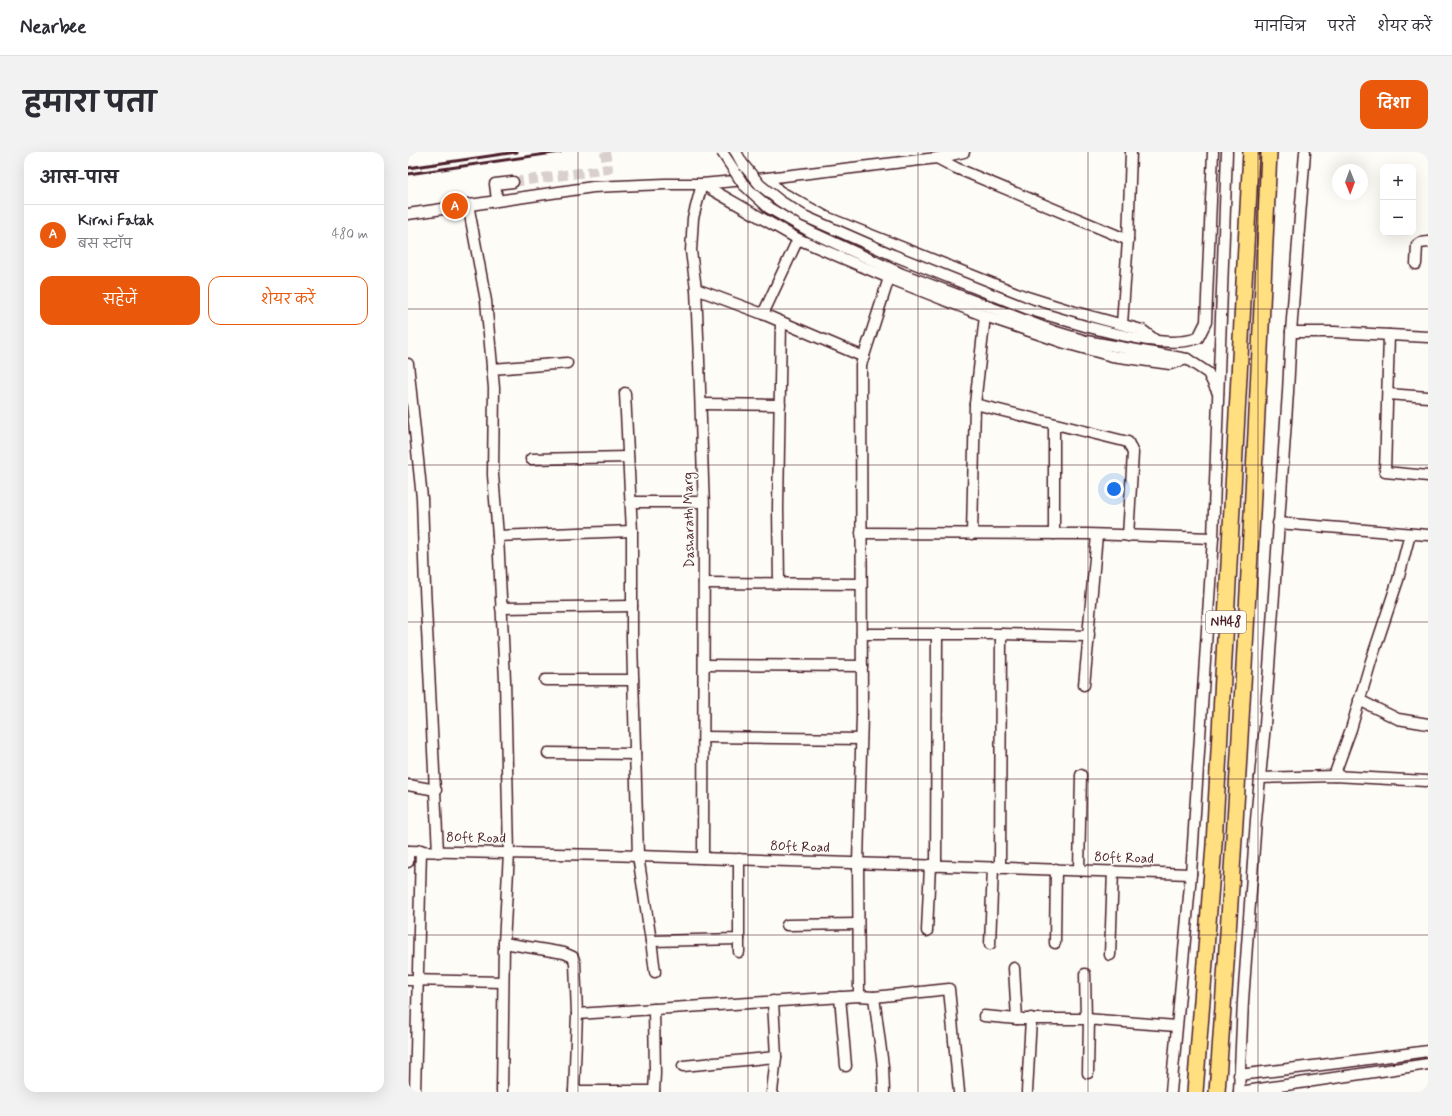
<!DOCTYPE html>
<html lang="hi">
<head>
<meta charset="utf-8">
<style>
  :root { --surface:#fff; --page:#f2f2f3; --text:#2b2b33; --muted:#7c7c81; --line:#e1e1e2; --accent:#ea580c }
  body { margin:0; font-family:Mynerve,"Playpen Sans Deva",sans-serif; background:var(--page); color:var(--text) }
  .controls { position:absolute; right:12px; top:12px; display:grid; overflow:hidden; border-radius:8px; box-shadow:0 4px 16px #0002 }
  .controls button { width:36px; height:36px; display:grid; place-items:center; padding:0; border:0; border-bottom:1px solid var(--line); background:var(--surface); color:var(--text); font:20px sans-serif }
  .compass { position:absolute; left:924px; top:12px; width:36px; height:36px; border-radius:50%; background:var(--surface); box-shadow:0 4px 16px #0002; rotate:179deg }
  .you { position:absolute; left:706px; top:337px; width:14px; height:14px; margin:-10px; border:3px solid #fff; border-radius:50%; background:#1a73e8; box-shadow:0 0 0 6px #1a73e833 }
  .badge { display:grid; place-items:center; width:26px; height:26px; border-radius:50%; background:var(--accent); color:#fff; font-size:13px; font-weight:700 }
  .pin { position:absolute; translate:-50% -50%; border:2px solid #fff; box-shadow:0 1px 4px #0006 }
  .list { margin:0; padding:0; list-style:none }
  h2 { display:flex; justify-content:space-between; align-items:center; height:52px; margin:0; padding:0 16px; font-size:17px }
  h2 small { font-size:13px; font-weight:400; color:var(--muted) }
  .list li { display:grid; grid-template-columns:26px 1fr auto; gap:12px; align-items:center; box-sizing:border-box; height:60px; padding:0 16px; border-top:1px solid var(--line) }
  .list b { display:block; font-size:15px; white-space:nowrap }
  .list p { margin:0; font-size:13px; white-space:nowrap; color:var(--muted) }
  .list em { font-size:13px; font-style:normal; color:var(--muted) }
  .actions { display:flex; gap:8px; padding:12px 16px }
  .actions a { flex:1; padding:9px 0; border:1px solid var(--accent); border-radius:12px; text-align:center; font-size:14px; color:var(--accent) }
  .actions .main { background:var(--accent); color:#fff }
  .map { position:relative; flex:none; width:1020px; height:940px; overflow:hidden; border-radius:12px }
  header { display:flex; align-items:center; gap:24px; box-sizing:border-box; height:56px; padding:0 20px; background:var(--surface); border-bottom:1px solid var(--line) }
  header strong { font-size:19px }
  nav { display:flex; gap:22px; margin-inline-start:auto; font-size:14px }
  .intro { display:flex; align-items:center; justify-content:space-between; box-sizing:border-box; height:96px; padding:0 24px }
  h1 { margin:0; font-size:28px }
  .button { padding:10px 18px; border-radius:12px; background:var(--accent); color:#fff; font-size:14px; font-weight:700 }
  main { display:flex; gap:24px; padding:0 24px }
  aside { flex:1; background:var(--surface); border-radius:12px; box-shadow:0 4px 16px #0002 }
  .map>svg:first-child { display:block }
</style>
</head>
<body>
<header>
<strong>Nearbee</strong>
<nav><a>मानचित्र</a><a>परतें</a><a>शेयर करें</a></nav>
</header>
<div class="intro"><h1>हमारा पता</h1><a class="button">दिशा</a></div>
<main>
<aside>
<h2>आस-पास<small></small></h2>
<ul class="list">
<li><span class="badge">A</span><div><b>Kirni Fatak</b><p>बस स्टॉप</p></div><em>480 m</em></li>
</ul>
<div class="actions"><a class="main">सहेजें</a><a>शेयर करें</a></div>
</aside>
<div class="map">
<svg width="1020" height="940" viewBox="0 0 1020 940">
  <rect width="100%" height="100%" fill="#fdfcf7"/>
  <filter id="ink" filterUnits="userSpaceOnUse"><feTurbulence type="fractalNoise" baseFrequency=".025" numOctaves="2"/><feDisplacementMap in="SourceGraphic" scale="8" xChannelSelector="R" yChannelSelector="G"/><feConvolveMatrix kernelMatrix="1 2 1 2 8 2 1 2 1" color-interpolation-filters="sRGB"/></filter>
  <g filter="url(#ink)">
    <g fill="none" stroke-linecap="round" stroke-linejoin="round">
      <path stroke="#d9d0ce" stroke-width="10" stroke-dasharray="10 5" stroke-linecap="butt" d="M105 30 200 17 197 0"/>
      <g stroke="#4a1f2b" stroke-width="13">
        <g id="minor">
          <path d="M529 6 548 16 720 88"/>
          <path d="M359 26 371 39 418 65 616 144 667 160 734 178 747 188"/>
          <path d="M335 32 361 56 403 80 494 122 645 179 678 189 779 207 800 221 810 241"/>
          <path d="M89 48 87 32 105 30"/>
          <path d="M60 52 78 149 86 236 85 323 90 384 97 528 101 701 96 791 94 940"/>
          <path d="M0 62 185 35 257 32H294L359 26 529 6 556 0"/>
          <path d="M1008 112 1009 93 1012 91 1020 90"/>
          <path d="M288 137 355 162 456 205"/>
          <path d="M355 162 390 87"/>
          <path d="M714 172 720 88 723 0"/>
          <path d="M677 174C708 182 760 197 790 186L798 170 805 0"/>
          <path d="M883 180H926L1020 185"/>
          <path d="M981 183 977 320 1020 324"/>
          <path d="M0 212 14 346 17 436 30 700"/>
          <path d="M84 217 159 211"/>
          <path d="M217 241 224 379V487L230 704 243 789 331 787V707"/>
          <path d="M980 242 1020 245"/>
          <path d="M293 252 372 253"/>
          <path d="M567 252 720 290 725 301 720 384"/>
          <path d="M123 307 220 305"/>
          <path d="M223 350H295"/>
          <path d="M870 371 1020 383"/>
          <path d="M453 381 679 382 805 386"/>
          <path d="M564 382 567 252 577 164"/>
          <path d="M646 382V272"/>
          <path d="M90 384 224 379"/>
          <path d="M296 431 453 432"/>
          <path d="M371 431 370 356 373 170"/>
          <path d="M93 456 224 454"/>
          <path d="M454 482H593L680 484 689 383"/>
          <path d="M296 513 454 514"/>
          <path d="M137 528H225"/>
          <path d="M676 533 681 482"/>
          <path d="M951 548 990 567 1020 572"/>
          <path d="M296 585 453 587"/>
          <path d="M140 601 227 602"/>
          <path d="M926 624 943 577 963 509 990 428 1002 382"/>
          <path d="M852 626 926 624 1018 629"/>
          <path d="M0 633 28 638"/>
          <path d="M0 699 199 703 783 722"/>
          <path d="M295 706 296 357 291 208 288 137 283 99 285 66 294 32 390 87 481 126 577 164 657 191 704 204 762 212 779 207"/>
          <path d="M0 710V699"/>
          <path d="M528 714 529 482"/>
          <path d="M592 716 593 482"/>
          <path d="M671 718 673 623"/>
          <path d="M379 773 450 772"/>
          <path d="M519 779 522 713"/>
          <path d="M331 787V800"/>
          <path d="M243 789 247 820"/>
          <path d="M96 791 156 801 165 805 167 811 169 862 166 940"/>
          <path d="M647 791 648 717"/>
          <path d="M582 792 585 715"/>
          <path d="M702 803 705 719"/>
          <path d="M606 816 609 867"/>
          <path d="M677 822 678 867"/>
          <path d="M0 828 95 830"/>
          <path d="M451 844 450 711 454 563 453 213 481 126"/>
          <path d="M432 845 438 914"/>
          <path d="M466 845 475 914 476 940"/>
          <path d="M169 862 451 844 466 845 541 837 551 940"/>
          <path d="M576 864 609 867H678L768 874"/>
          <path d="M275 914 368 905"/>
          <path d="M680 921 681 867"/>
          <path d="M831 923 938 910 1020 899"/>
          <path d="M166 939H246"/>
          <path d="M7 940 13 698"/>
          <path d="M246 940 247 921 246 857"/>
          <path d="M364 940 368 905 365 849"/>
          <path d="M619 940 623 866"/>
          <path d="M763 940 783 722 805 386 819 0"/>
          <path d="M831 940 835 849 848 668 857 573 880 240 883 180 897 0"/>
          <path d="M831 940 1020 912"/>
        </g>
      </g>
      <g stroke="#4a1f2b" stroke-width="18">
        <g id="highway">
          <path d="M787 940 806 693 843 0"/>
          <path d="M809 940C832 627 847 314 861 0"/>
        </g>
      </g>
      <use href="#minor" stroke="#fdfcf7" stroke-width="10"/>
      <use href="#highway" stroke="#ffdf80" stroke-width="15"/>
      <g stroke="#4a1f2b" stroke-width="3">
        <path d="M0 16 109 0"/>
        <path d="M0 22 152 0"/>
      </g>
      <g stroke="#4a1f2b" stroke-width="13" stroke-linecap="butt">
        <g id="minor-bridge">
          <path d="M314 0 335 32"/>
          <path d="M328 0 334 11 352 33 372 49 396 64 485 103 623 158 677 174"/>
        </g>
      </g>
      <use href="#minor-bridge" stroke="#fdfcf7" stroke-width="10"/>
    </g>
  </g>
  <path fill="none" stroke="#4a1f2b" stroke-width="1" stroke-opacity="0.55" d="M170 0V940M340 0V940M510 0V940M680 0V940M850 0V940M0 157H1020M0 313H1020M0 470H1020M0 627H1020M0 783H1020"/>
  <g text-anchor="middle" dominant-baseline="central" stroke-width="3" stroke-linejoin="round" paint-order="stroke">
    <rect fill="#fdfcf7" stroke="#806168" stroke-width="1" x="798" y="459" width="40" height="22" rx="3"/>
    <g font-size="13" font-weight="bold" fill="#4a1f2b">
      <text x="818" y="470">NH48</text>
    </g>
    <g font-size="14" fill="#4a1f2b" stroke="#fdfcf7">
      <text transform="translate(281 368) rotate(-91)">Dasharath Marg</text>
      <text transform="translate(68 686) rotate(1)">80ft Road</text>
      <text transform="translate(392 695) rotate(2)">80ft Road</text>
      <text transform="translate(716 706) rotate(2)">80ft Road</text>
    </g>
  </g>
</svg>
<div class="controls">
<button>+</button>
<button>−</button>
</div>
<svg class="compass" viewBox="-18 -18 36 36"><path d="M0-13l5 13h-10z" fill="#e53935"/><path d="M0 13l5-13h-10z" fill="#7c7c81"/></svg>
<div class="you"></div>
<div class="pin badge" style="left:47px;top:54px">A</div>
</div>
</main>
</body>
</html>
